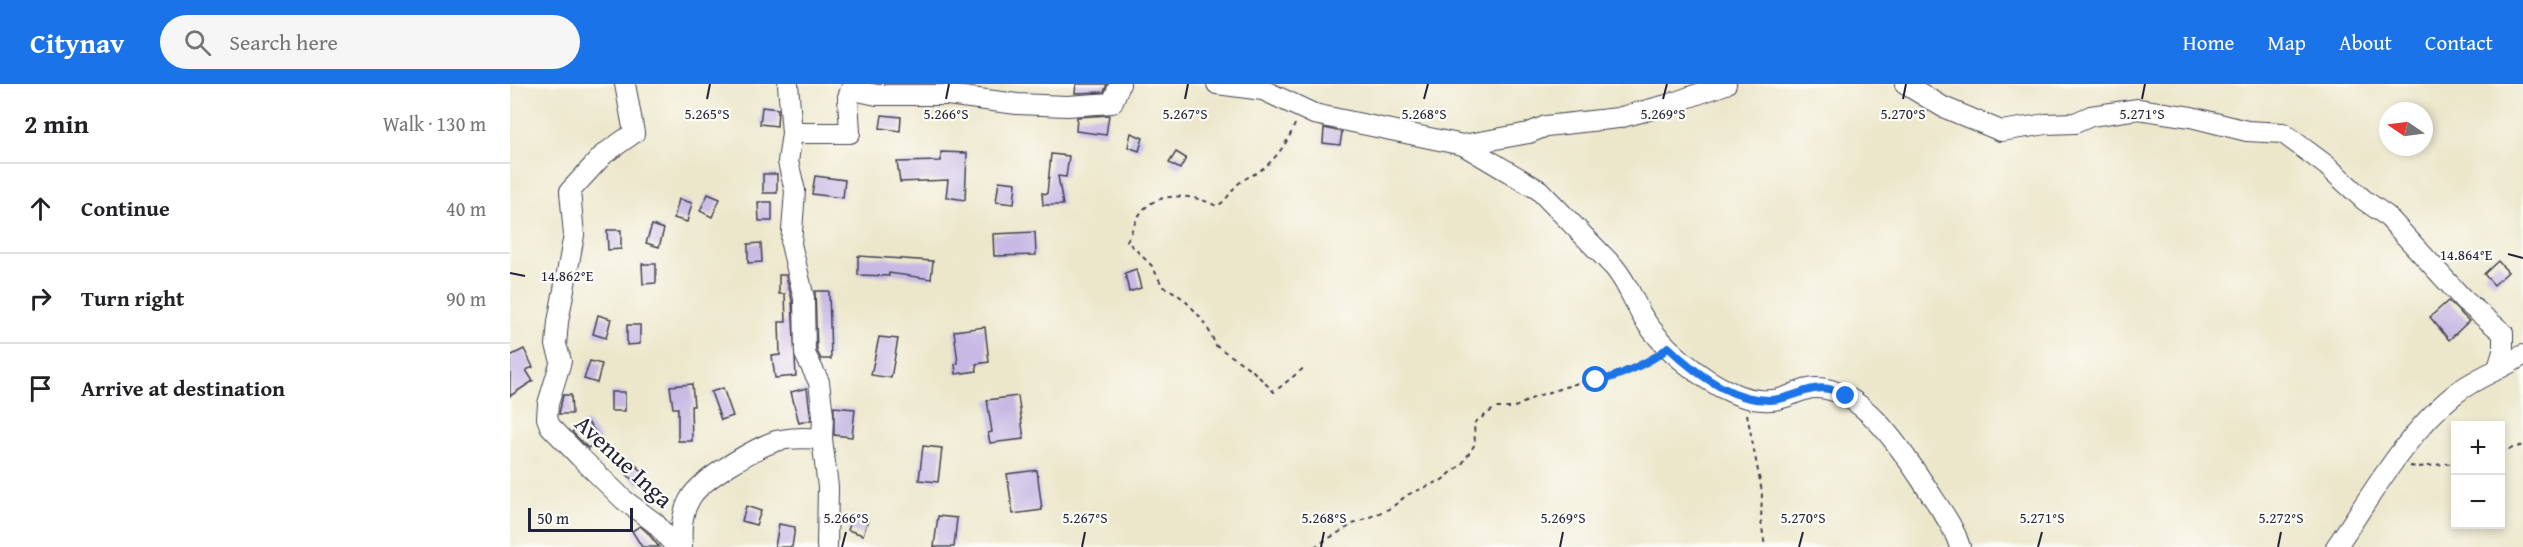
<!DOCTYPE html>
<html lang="en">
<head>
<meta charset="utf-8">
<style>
  :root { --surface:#fff; --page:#f6f6f6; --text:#202124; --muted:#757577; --line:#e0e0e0; --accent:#1a73e8 }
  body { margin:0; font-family:"Gentium Book Plus",serif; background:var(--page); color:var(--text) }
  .controls { position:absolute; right:18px; bottom:18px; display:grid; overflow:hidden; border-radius:0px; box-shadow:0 3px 9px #0003 }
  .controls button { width:54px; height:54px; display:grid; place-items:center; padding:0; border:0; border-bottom:2px solid var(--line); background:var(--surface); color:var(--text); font:30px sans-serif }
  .compass { position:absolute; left:1869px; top:18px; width:54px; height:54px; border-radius:50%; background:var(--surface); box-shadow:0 3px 9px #0003; rotate:283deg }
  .scale { position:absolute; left:18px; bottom:15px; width:105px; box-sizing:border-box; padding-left:6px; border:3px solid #22223b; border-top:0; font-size:16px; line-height:21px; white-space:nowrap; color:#22223b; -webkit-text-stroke:4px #fdfcf7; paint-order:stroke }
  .stop { position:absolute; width:18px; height:18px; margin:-14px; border:4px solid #1a73e8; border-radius:50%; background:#fff }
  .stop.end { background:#1a73e8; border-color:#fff; box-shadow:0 2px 6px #0008 }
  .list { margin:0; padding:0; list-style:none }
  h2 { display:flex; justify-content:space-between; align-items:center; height:78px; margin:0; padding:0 24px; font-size:26px }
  h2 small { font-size:20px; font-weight:400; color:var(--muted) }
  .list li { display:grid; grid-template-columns:39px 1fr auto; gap:18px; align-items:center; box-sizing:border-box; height:90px; padding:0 24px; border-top:2px solid var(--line) }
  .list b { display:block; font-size:22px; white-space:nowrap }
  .list em { font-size:20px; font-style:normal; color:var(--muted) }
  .icon { flex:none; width:33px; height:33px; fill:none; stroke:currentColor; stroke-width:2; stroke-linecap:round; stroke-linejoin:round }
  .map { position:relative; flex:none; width:2013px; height:463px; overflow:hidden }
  header { display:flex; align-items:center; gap:36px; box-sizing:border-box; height:84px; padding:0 30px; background:var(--accent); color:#fff }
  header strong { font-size:28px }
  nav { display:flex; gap:33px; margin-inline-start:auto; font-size:21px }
  .search { width:420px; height:54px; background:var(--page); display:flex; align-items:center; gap:15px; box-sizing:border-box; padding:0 21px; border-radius:33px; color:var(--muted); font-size:22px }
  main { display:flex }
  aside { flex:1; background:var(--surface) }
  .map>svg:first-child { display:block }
</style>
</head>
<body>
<header>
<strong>Citynav</strong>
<div class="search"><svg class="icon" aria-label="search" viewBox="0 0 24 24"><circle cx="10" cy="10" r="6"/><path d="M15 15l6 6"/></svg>Search here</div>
<nav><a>Home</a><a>Map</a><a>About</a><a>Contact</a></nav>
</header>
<main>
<aside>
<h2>2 min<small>Walk · 130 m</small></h2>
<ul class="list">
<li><svg class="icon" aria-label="ahead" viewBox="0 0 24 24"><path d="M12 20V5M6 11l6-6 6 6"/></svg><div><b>Continue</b></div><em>40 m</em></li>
<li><svg class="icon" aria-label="right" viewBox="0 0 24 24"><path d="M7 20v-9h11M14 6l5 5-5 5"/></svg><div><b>Turn right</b></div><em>90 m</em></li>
<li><svg class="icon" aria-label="arrive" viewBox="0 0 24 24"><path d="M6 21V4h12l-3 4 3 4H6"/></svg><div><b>Arrive at destination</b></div></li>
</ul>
</aside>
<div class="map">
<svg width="2013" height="463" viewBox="0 0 2013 463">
  <rect width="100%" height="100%" fill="#fdfcf7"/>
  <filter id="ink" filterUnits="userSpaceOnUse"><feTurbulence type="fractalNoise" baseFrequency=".0167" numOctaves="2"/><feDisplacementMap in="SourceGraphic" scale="12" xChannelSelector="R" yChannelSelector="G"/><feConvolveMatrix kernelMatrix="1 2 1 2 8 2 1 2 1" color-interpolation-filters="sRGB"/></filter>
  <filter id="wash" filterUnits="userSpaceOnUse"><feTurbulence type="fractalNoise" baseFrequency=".008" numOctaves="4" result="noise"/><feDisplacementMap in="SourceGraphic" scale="24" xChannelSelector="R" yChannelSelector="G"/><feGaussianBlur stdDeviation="1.35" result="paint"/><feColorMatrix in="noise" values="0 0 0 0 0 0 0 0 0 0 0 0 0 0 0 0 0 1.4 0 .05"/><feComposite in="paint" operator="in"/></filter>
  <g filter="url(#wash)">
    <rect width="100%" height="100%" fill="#ece7cb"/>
    <g id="blocks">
      <g fill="#c7b9e4">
        <path d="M566 0H597L594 8 565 9Z"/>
        <path d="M252 23 268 25 267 42 250 40Z"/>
        <path d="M372 31 391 33 390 47 370 44Z"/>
        <path d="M599 31 596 51 566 47 567 33Z"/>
        <path d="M814 44 832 48 830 61 813 59Z"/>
        <path d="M621 49 633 54 629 67 618 63Z"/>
        <path d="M431 68 457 69 455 116 436 113 438 96 390 98 387 78 431 77Z"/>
        <path d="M666 68 676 74 670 85 659 79Z"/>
        <path d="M541 70 559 72 556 93 548 92 553 121H533L532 109 537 110Z"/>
        <rect x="253" y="90" width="14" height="19"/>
        <path d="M305 92 335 96 333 114 302 110Z"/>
        <path d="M489 97 506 99 504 120 486 118Z"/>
        <path d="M198 110 210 115 202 133 190 127Z"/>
        <path d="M169 115 182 119 177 138 164 134Z"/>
        <path d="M248 118H262V137H249Z"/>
        <path d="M142 141 154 145 149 163 136 159Z"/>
        <path d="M97 146H111V165L98 166Z"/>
        <path d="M525 148 526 171 484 172 483 150Z"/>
        <path d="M251 159 252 178 238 179V160Z"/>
        <path d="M348 172 423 177 421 195 379 189V192L348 191Z"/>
        <path d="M1988 177 1998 188 1984 201 1974 190Z"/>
        <path d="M132 180H146V199L133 200Z"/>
        <path d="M626 185 631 204 619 208 615 189Z"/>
        <path d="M269 191H276L282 216 286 292 265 294 262 272 270 271 269 238H276L275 210H269Z"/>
        <path d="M305 207H319L321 275H311L307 267Z"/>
        <path d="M1938 217 1959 237 1939 256 1920 233Z"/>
        <path d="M88 231 101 235 96 254 83 250Z"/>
        <path d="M117 241H130V260L117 261Z"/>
        <path d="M475 243 479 278 466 280 467 287 446 290 445 280 448 279 444 247Z"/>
        <path d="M369 253 388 255 381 294 361 291Z"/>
        <path d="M14 265 23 283 16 286 23 297 0 312V272Z"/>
        <path d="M80 277 92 280 87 299 74 295Z"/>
        <path d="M182 300 184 322H181L182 357H168V324H163L160 302Z"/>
        <path d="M213 304 223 332 211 336 201 308Z"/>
        <path d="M297 304 301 336 289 339 281 308Z"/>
        <rect x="101" y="308" width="14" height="19"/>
        <path d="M53 311H61L62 330H49Z"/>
        <path d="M508 312 514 355 480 359 478 349 482 348 477 316Z"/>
        <path d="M324 323 345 325 342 353 324 351Z"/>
        <path d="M77 337 91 355 78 364 62 348Z"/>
        <path d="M413 362 432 364 428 398 409 396Z"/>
        <path d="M121 376 137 393 128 402 112 385Z"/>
        <path d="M527 386 532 426 503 430 497 390Z"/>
        <path d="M236 422 251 427 246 441 232 437Z"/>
        <path d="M343 432 358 436 353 451 338 446Z"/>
        <path d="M428 432 447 434 444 463H424Z"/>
        <path d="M269 440 285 443 282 463H265Z"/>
        <path d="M130 442 137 448 149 463H132L122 447Z"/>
      </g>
    </g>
  </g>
  <g filter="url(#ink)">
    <use href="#blocks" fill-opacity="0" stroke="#404051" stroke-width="1.5"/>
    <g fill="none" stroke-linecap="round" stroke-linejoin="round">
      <g stroke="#404051" stroke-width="22">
        <g id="minor">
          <path d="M115 0 124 49 94 70 60 107 64 151 48 238 46 261 51 277 38 320 37 334 40 342 70 373 114 416 145 439 166 463"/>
          <path d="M278 0 282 49 278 78 285 107 281 160 294 214 295 270 309 298 313 331 312 355 318 403 317 463"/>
          <path d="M707 0 753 6 804 30 953 61 1029 106 1104 183C1116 197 1122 213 1131 230 1148 260 1191 296 1223 309 1238 316 1260 319 1276 313 1286 309 1295 304 1306 304 1356 304 1398 376 1422 412 1433 429 1444 443 1450 463"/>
          <path d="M1395 0 1433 23 1491 47 1536 40 1565 39 1581 32 1628 25 1681 33 1737 47 1773 49 1816 81 1854 116 1877 132 1954 216 1993 249V268L1988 284"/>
          <path d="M343 6 367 11H437L507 20 557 22 602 19 610 0"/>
          <path d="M282 49H340L338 13 343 0"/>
          <path d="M953 61 1019 49 1036 42 1108 34 1157 21 1216 0"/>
          <path d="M172 463C171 446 171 429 181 413 192 395 245 364 266 357 281 353 297 354 312 355"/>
          <path d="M1826 463C1861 412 1897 348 1945 310 1966 293 1991 286 2013 271"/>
        </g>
      </g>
      <g stroke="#404051" stroke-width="2" stroke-dasharray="4.5 4.5" stroke-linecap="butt">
        <path d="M785 40C778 58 765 77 748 88 741 92 735 94 728 100 720 107 717 118 706 122 687 111 652 107 635 124 627 131 622 147 617 157L642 182 653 203C673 209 700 241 705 261L742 286 764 308 795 283"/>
        <path d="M1237 330 1252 408 1251 437 1255 463"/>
        <path d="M1990 368 2013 361"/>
        <path d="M1900 382C1915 385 1930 378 1946 380"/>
        <path d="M804 463 843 440 881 424 897 411 932 396 952 380 965 360 964 339 985 324H1003L1027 312 1071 298 1095 297 1106 289 1144 274"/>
      </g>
      <use href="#minor" stroke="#fff" stroke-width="20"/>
    </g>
  </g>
  <g fill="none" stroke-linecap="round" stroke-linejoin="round" filter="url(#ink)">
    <path stroke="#1a73e8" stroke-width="8" d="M1086 296C1101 297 1147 275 1158 263 1185 289 1221 317 1260 316 1289 315 1305 293 1336 312"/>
  </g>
  <path fill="none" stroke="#22223b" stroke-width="2" d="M197 15 200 0M436 15 439 0M675 15 678 0M914 15 918 0M1153 15 1157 0M1393 15 1396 0M1632 15 1635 0M1998 170 2013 174M0 189 15 192M332 463 336 448M572 463 575 448M811 463 814 448M1050 463 1053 448M1289 463 1293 448M1528 463 1532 448M1768 463 1771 448"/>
  <g text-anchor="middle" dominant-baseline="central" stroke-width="4.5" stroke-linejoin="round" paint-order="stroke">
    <g font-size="24" fill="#22223b" stroke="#fdfcf7">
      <text transform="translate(114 377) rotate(43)">Avenue Inga</text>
    </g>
  </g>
  <g font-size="15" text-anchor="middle" fill="#22223b" stroke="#fdfcf7" stroke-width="4.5" stroke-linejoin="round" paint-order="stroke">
    <text x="197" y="35">5.265°S</text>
    <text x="436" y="35">5.266°S</text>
    <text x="675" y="35">5.267°S</text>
    <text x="914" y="35">5.268°S</text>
    <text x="1153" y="35">5.269°S</text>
    <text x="1393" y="35">5.270°S</text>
    <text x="1632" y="35">5.271°S</text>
    <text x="1956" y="176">14.864°E</text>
    <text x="57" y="197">14.862°E</text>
    <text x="336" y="439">5.266°S</text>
    <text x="575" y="439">5.267°S</text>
    <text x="814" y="439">5.268°S</text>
    <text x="1053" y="439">5.269°S</text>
    <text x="1293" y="439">5.270°S</text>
    <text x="1532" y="439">5.271°S</text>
    <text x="1771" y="439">5.272°S</text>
  </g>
</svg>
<div class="controls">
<button>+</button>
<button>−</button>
</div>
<svg class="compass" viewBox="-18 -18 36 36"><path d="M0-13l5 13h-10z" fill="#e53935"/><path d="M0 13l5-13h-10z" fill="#757577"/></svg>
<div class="scale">50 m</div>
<div class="stop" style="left:1086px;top:296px"></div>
<div class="stop end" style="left:1336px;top:312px"></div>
</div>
</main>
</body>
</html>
